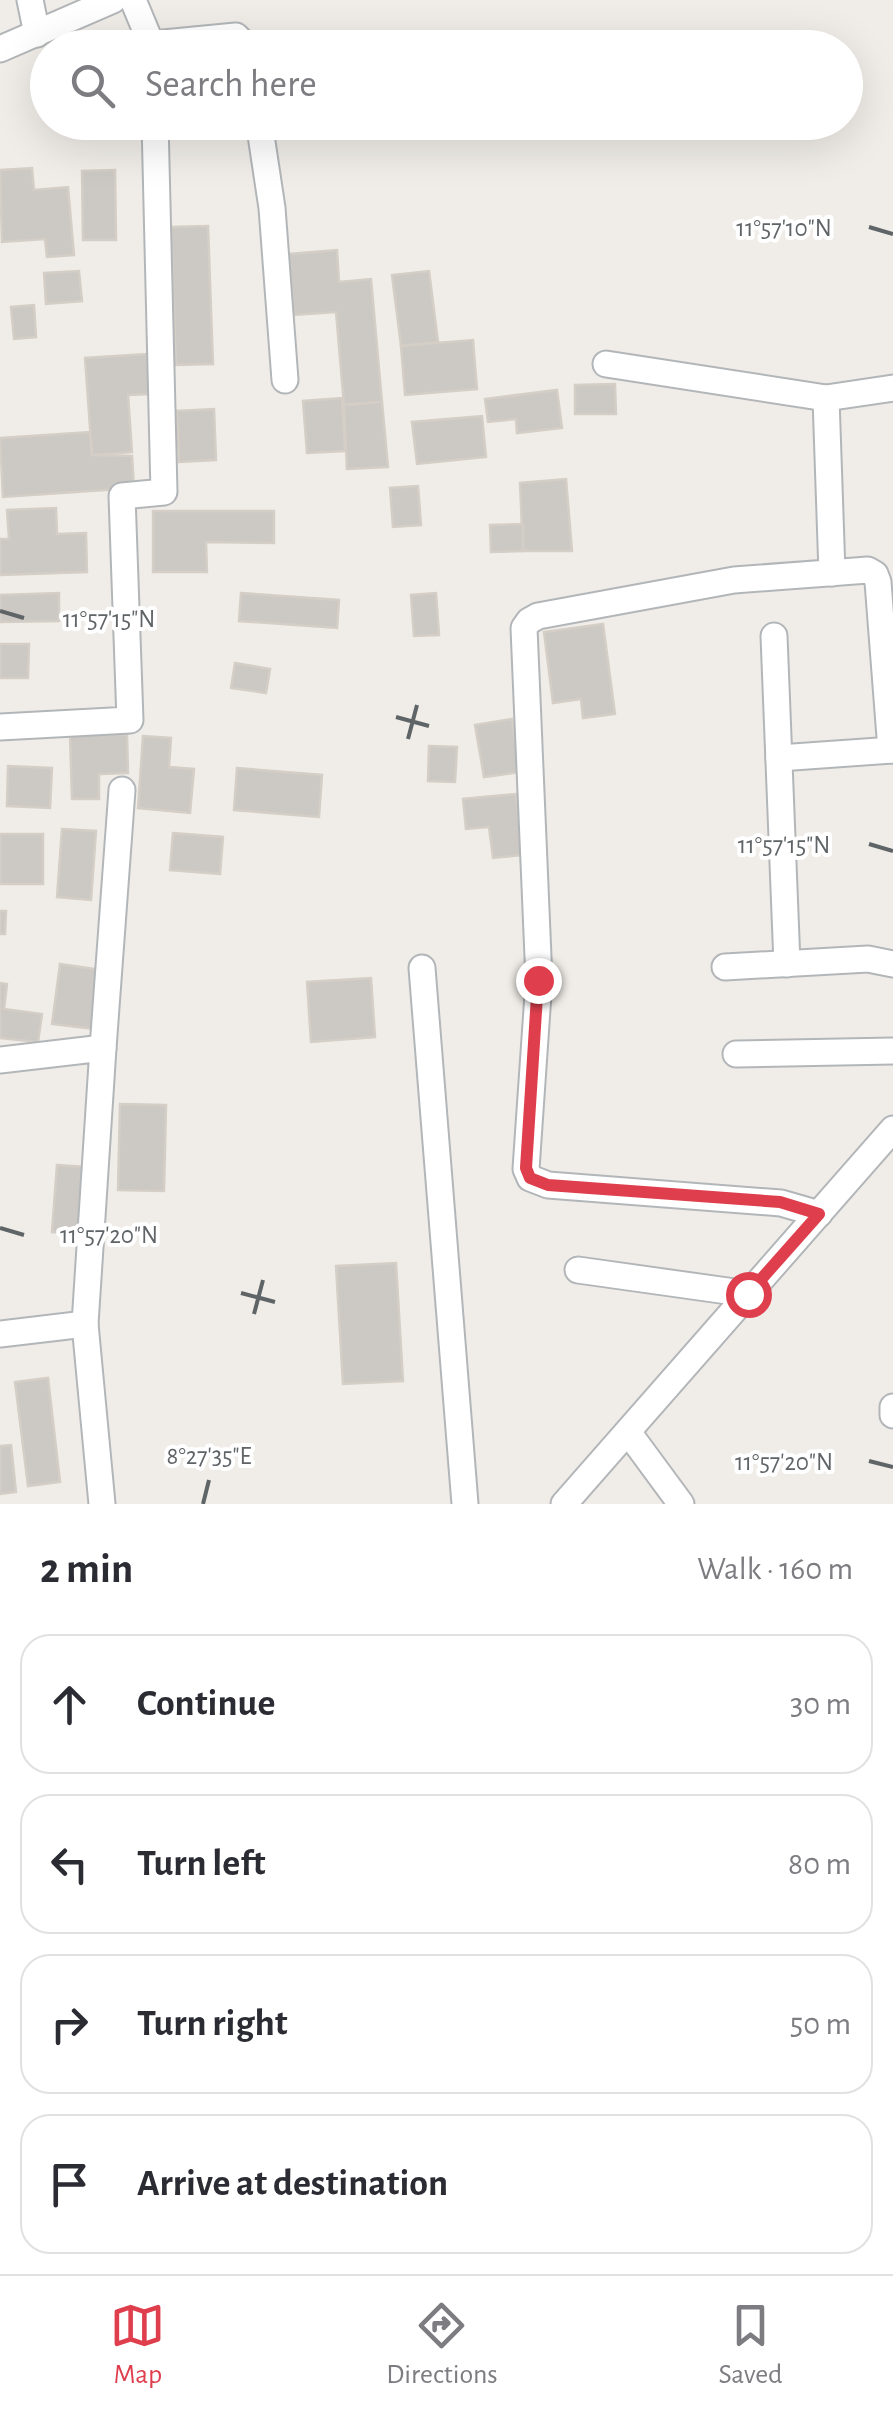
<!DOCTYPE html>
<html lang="en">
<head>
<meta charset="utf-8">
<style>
  :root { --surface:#fff; --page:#f7f7f7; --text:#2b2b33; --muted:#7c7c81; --line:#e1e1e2; --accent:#df3f4d }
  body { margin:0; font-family:"Alegreya Sans",sans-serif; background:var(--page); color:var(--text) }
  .stop { position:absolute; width:30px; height:30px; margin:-22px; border:8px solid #df3f4d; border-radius:50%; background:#fff }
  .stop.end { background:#df3f4d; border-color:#fff; box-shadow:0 2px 10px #0008 }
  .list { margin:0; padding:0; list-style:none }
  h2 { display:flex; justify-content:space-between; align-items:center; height:130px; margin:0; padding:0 40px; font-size:42px }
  h2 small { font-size:32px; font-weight:400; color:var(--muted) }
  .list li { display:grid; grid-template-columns:65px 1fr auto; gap:30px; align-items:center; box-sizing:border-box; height:140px; margin:0 20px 20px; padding:0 20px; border:2px solid var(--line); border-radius:30px }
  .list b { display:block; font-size:38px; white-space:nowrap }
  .list em { font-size:32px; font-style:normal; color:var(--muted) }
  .icon { flex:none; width:55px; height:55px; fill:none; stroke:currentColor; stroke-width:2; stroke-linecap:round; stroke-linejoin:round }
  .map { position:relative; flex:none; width:893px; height:1504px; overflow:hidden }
  .search { position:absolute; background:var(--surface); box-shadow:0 10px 40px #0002; left:30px; right:30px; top:30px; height:110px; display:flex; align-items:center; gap:25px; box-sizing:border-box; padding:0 35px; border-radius:55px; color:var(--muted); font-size:38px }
  .sheet { height:770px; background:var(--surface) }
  nav { display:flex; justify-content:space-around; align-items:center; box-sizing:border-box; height:140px; border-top:2px solid var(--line); background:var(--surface); font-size:28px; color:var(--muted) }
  nav a { display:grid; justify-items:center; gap:5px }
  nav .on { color:var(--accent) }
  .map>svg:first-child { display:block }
</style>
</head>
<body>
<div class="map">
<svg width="893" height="1504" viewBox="0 0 893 1504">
  <rect width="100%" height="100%" fill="#f0ede8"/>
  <g fill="#ccc8c4" stroke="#d4cec6" stroke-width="2.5">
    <path d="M32 168 34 190 68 187 74 255 47 257 45 239 2 242 0 170Z"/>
    <path d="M115 170 116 240H83L82 171Z"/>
    <path d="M208 226 213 364 176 365 171 227Z"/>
    <path d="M337 250 339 282 371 279 382 402 344 405 336 312 294 315 289 254Z"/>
    <path d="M79 271 82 301 46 304 44 273Z"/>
    <path d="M429 271 438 342 401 346 392 275Z"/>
    <path d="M34 305 36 337 14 339 11 307Z"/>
    <path d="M473 340 477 389 405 395 401 346Z"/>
    <path d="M147 354 150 394 128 395 132 452 92 455 85 358Z"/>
    <path d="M615 384 616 414H575V385Z"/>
    <path d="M557 390 562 428 517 433 516 419 488 422 485 399Z"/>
    <path d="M342 398 345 451 307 453 303 401Z"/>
    <path d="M382 402 388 467 347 469 344 405Z"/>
    <path d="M214 409 216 460 179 462 177 411Z"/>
    <path d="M482 416 486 457 417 464 412 422Z"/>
    <path d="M90 432 92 455 132 456 134 488 3 497 0 438Z"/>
    <path d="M566 479 572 551H523L520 483Z"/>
    <path d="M418 486 421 525 393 527 390 488Z"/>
    <path d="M56 508 57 534 86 533 87 572 0 575V539H9L7 510Z"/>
    <path d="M153 511H274V543L206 542 207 572H153Z"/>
    <path d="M523 524V551L491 552 490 525Z"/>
    <path d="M59 593V621L0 622V595Z"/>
    <path d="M241 593 339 600 337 628 239 621Z"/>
    <path d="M436 593 439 635 414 636 411 595Z"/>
    <path d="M603 624 615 714 583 718 581 699 553 703 544 632Z"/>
    <path d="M0 644H29L28 678H0Z"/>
    <path d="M235 663 270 669 266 693 231 688Z"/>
    <path d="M512 719 520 772 484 777 475 725Z"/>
    <path d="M127 734 128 773 99 774V799H72L70 735Z"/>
    <path d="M143 736 171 738 169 767 194 769 190 813 138 808Z"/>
    <path d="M429 746 457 747 455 782 428 781Z"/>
    <path d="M8 766 52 768 50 808 7 806Z"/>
    <path d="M237 768 322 775 319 817 234 810Z"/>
    <path d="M516 794 523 855 493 858 489 827 466 829 463 799Z"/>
    <path d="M62 829 96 831 91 900 57 897Z"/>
    <path d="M173 833 223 837 220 874 170 870Z"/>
    <rect x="0" y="834" width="43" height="50"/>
    <path d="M0 911H6L5 934H0Z"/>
    <path d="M60 964 102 970 95 1029 52 1024Z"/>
    <path d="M371 978 375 1037 311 1042 307 982Z"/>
    <path d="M0 983 7 984 4 1009 42 1014 38 1042 0 1038Z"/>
    <path d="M120 1104 166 1105 164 1191 118 1190Z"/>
    <path d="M57 1165 86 1167 81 1234 52 1232Z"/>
    <path d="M396 1263 403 1381 343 1384 336 1266Z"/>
    <path d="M48 1378 60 1482 28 1486 15 1382Z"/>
    <path d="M11 1445 16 1492 0 1494V1446Z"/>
  </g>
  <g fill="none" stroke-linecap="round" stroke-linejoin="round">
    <g stroke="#b3b6b9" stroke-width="29">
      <g id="minor">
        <path d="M30 0 37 34"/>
        <path d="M133 0 153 48"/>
        <path d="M153 44 236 36 248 48"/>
        <path d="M0 49 113 0"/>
        <path d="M259 122 272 208 285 380"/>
        <path d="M606 364 826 398 893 388"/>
        <path d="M826 398 832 573"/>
        <path d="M774 636 787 964"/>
        <path d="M0 727 130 720 122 496 164 492 155 122"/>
        <path d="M779 758 893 750"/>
        <path d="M725 967 868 959 893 964"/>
        <path d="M422 968 465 1504"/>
        <path d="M103 1048 122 790"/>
        <path d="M736 1054 893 1051"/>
        <path d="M0 1060 103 1048 85 1324"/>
        <path d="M819 1214 781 1203 548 1185 530 1178 526 1169 539 980 524 628 529 621 538 616 734 580 868 570 875 574 878 582 891 750"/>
        <path d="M578 1270 749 1294"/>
        <path d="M0 1334 85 1324 102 1504"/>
        <path d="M893 1407V1415"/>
        <path d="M628 1432 681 1504"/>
        <path d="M564 1504 893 1129"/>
      </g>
    </g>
    <use href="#minor" stroke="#fff" stroke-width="25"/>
  </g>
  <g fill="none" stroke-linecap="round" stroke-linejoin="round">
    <path stroke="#df3f4d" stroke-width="12" d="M538 980 526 1168 530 1178 548 1185 780 1202 819 1214 748 1294"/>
  </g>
  <path fill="none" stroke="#5f6467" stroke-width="4" d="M869 227 893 234M0 611 24 618M396 717 429 726M408 739 417 705M869 844 893 851M0 1228 24 1235M241 1293 275 1302M254 1314 263 1280M869 1461 893 1467M203 1504 209 1480"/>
  <g font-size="25" text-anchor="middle" fill="#5f6467" stroke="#fff" stroke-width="8" stroke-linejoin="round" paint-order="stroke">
    <text x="784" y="236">11°57'10"N</text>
    <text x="109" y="627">11°57'15"N</text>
    <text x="784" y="853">11°57'15"N</text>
    <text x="109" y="1243">11°57'20"N</text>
    <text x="209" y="1464">8°27'35"E</text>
    <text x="784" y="1470">11°57'20"N</text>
  </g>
</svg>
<div class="stop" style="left:748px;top:1294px"></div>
<div class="stop end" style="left:538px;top:980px"></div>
<div class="search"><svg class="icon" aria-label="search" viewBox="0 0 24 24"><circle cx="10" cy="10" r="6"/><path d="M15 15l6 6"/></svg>Search here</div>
</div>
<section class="sheet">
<h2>2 min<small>Walk · 160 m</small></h2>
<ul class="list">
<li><svg class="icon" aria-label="ahead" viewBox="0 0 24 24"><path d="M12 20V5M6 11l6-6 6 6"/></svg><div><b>Continue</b></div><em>30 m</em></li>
<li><svg class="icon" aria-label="left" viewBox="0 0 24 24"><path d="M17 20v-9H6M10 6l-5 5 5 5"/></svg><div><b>Turn left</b></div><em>80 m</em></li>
<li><svg class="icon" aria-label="right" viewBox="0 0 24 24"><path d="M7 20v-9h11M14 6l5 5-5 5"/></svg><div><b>Turn right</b></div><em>50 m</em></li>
<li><svg class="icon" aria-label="arrive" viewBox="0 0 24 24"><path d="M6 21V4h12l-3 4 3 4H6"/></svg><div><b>Arrive at destination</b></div></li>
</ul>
</section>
<nav>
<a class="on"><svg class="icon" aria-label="map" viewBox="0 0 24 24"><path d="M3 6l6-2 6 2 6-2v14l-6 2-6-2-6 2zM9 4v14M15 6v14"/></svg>Map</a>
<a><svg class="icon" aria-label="directions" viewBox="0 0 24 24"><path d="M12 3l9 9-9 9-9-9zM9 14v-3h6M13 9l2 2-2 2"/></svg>Directions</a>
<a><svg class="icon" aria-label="saved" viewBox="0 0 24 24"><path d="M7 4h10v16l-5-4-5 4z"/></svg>Saved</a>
</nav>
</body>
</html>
